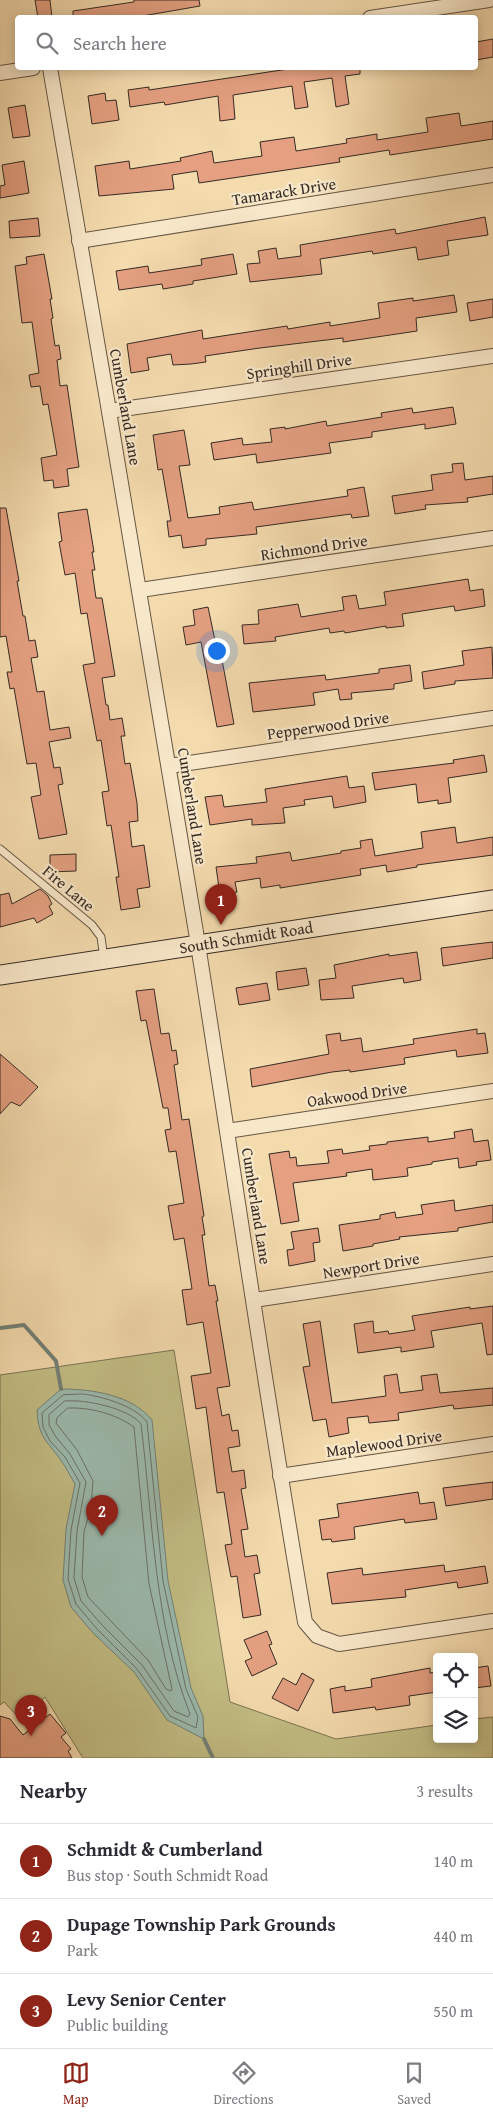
<!DOCTYPE html>
<html lang="en">
<head>
<meta charset="utf-8">
<style>
  :root { --surface:#fff; --page:#f2f2f3; --text:#2b2b33; --muted:#7c7c81; --line:#e1e1e2; --accent:#8f2418 }
  body { margin:0; font-family:"Gentium Book Plus",serif; background:var(--page); color:var(--text) }
  .controls { position:absolute; right:15px; bottom:15px; display:grid; overflow:hidden; border-radius:5px; box-shadow:0 2px 12px #0003 }
  .controls button { width:45px; height:45px; display:grid; place-items:center; padding:0; border:0; border-bottom:1px solid var(--line); background:var(--surface); color:var(--text); font:25px sans-serif }
  .you { position:absolute; left:216px; top:650px; width:18px; height:18px; margin:-12px; border:4px solid #fff; border-radius:50%; background:#1a73e8; box-shadow:0 0 0 8px #1a73e833 }
  .badge { display:grid; place-items:center; width:32px; height:32px; border-radius:50%; background:var(--accent); color:#fff; font-size:16px; font-weight:700 }
  .pin { position:absolute; translate:-50% -41px; filter:drop-shadow(0 1px 2px #0008) }
  .pin::after { content:''; position:absolute; top:26px; width:18px; height:15px; background:inherit; clip-path:polygon(0 0,100% 0,50% 100%) }
  .list { margin:0; padding:0; list-style:none }
  h2 { display:flex; justify-content:space-between; align-items:center; height:65px; margin:0; padding:0 20px; font-size:21px }
  h2 small { font-size:16px; font-weight:400; color:var(--muted) }
  .list li { display:grid; grid-template-columns:32px 1fr auto; gap:15px; align-items:center; box-sizing:border-box; height:75px; padding:0 20px; border-top:1px solid var(--line) }
  .list b { display:block; font-size:19px; white-space:nowrap }
  .list p { margin:0; font-size:16px; white-space:nowrap; color:var(--muted) }
  .list em { font-size:16px; font-style:normal; color:var(--muted) }
  .icon { flex:none; width:28px; height:28px; fill:none; stroke:currentColor; stroke-width:2; stroke-linecap:round; stroke-linejoin:round }
  .map { position:relative; flex:none; width:493px; height:1758px; overflow:hidden }
  .search { position:absolute; background:var(--surface); box-shadow:0 2px 12px #0003; left:15px; right:15px; top:15px; height:55px; display:flex; align-items:center; gap:12px; box-sizing:border-box; padding:0 18px; border-radius:5px; color:var(--muted); font-size:19px }
  .sheet { height:290px; background:var(--surface) }
  nav { display:flex; justify-content:space-around; align-items:center; box-sizing:border-box; height:70px; border-top:1px solid var(--line); background:var(--surface); font-size:14px; color:var(--muted) }
  nav a { display:grid; justify-items:center; gap:2px }
  nav .on { color:var(--accent) }
  .map>svg:first-child { display:block }
</style>
</head>
<body>
<div class="map">
<svg width="493" height="1758" viewBox="0 0 493 1758">
  <rect width="100%" height="100%" fill="#f4dbae"/>
  <filter id="stains"><feTurbulence type="fractalNoise" baseFrequency=".004" numOctaves="4"/><feColorMatrix values="0 0 0 0 .2 0 0 0 0 .09 0 0 0 0 .02 0 0 0 .5 -.17"/></filter>
  <radialGradient id="worn" r=".72"><stop offset=".6" stop-color="#630" stop-opacity="0"/><stop offset="1" stop-color="#630" stop-opacity=".3"/></radialGradient>
  <path fill="#c3be85" stroke="#7c7454" d="M174 1350 230 1702 336 1739 437 1725V1739H474V1719L493 1717V1758H83L45 1697 22 1721 4 1702 0 1705V1375Z"/>
  <path fill="#9cbbaf" stroke="#738177" d="M61 1389C92 1389 132 1395 152 1420L168 1581 191 1688 203 1716 204 1739 167 1720 134 1672 93 1633 71 1607 63 1580 66 1529 75 1484C70 1476 66 1467 60 1459 46 1440 38 1436 37 1410Z"/>
  <g fill="none" stroke-linecap="round" stroke-linejoin="round">
    <g stroke="#69726a" stroke-width="1">
      <path d="M84 1394C104 1397 135 1406 147 1422L163 1581 186 1689 198 1717 196 1728 170 1716 137 1669 97 1629 76 1604 68 1579 71 1530 80 1483 65 1457 50 1441 43 1427 42 1413 63 1395Z"/>
      <path d="M65 1401C85 1399 128 1408 141 1424 153 1521 154 1622 190 1714L188 1717 174 1711 142 1665 102 1625 81 1601 74 1578 77 1531 86 1482 70 1454 56 1437 49 1425V1415Z"/>
      <path d="M68 1408C90 1407 116 1414 134 1427L149 1584 172 1689 171 1691 166 1689 148 1660 88 1597 82 1577 84 1532 91 1506 93 1481 77 1450 56 1423 57 1418Z"/>
    </g>
    <g stroke="#738177" stroke-width="4">
      <path d="M0 1328 24 1325 56 1361 61 1389"/>
      <path d="M204 1739 213 1758"/>
    </g>
  </g>
  <g fill="#e4a081" stroke="#362a24">
    <path d="M35 0H50L52 18H38Z"/>
    <path d="M134 0H199L200 6 131 18H73V11L134 2Z"/>
    <path d="M493 39V57L476 60V42Z"/>
    <path d="M295 68H360V74L345 76 349 104 336 107 332 78 304 82 308 107 295 109 292 86 233 95 235 119 220 121 218 96 165 105 164 102 130 107 128 90 149 87V90Z"/>
    <path d="M105 93 106 101 116 100 119 120 92 124 88 96Z"/>
    <path d="M25 105 30 136 13 138 8 108Z"/>
    <path d="M459 113 461 126 493 121V139L390 155 389 150 339 158 340 162 199 183 197 171 172 175 174 189 99 196 95 166 129 161 130 169 181 161 180 158 212 151 214 163 262 156 260 142 294 137 296 151 347 143 346 139 377 134V140L428 132 426 118Z"/>
    <path d="M24 161 29 193 0 198V186L5 185 2 165Z"/>
    <path d="M485 217 488 235 447 241 449 255 418 260 416 247 373 254 372 251 320 259 322 274 250 282 247 264 260 263 258 251 276 248 278 259 301 256 300 245 395 229 396 234Z"/>
    <path d="M38 218 40 236 10 238 9 221Z"/>
    <path d="M44 254 52 299H50L53 318 51 319 55 346 59 345 61 359 57 360 60 386 67 385 79 467 67 469 69 486 54 488 53 480 44 481 41 458 57 455 48 404 43 405 40 386 31 387 29 375 39 373 32 322 22 323 15 266 27 264 26 257Z"/>
    <path d="M233 254 237 274 193 281V284L163 289 162 284 119 290 116 271 148 266 149 273 202 265 201 259Z"/>
    <path d="M454 295 457 312 416 318 417 331 343 342V338L260 348 205 356 206 362 191 364 173 365 171 354 147 358 149 370 131 373 127 344 202 330 203 339 287 326 288 329 330 322V326L380 318 378 303 413 298V301Z"/>
    <path d="M493 299V317L470 321 467 303Z"/>
    <path d="M453 407 456 424 425 429V424L372 432V437L329 443 331 453 257 463 256 454 214 460 211 443 242 438 243 445 272 442 270 429 285 427V429L326 421 327 426 382 417 381 413 412 408 413 413Z"/>
    <path d="M184 430 190 465 179 466 188 518 220 514 219 507 252 502 254 510 348 496 347 490 364 487 369 516 352 518 351 514 256 527 257 534 206 539V545L183 548 181 535 169 537 167 521H171L162 469 158 470 153 435Z"/>
    <path d="M463 463 465 480 493 476V494L467 498 468 502 425 505 426 509 395 514 392 496 433 490 431 475 453 472 452 464Z"/>
    <path d="M0 508H6L19 581H17L23 616H25L29 641 35 640 38 657 31 658 37 692 44 691 50 730 69 727 71 738 49 742 54 768 60 767 63 784 58 785 67 834 39 839 31 797 41 795 36 763 27 764 14 688 10 689 7 672H12L6 636 0 637Z"/>
    <path d="M87 509 94 552H92L95 570H92L96 598H102L115 676 102 678 106 705H108L110 720 122 718 125 736H121L125 764 130 763 137 803 138 821 129 822 132 847 144 845 150 887 137 889 140 907 121 910 116 877H119L111 825 107 826 102 792 109 791 101 740 97 741 83 665 95 663 87 613 81 614 75 573 65 575 59 542 62 541 58 513Z"/>
    <path d="M468 579 470 591 483 589 485 606 455 611 454 606 402 614 404 626 386 628V626L345 633 344 631 330 633 329 628 275 637 276 641 244 644 242 625 259 624 258 610 298 604 301 617 344 610 342 597 356 595 359 609 386 605 384 592Z"/>
    <path d="M208 607 217 650 220 649 234 724 217 727 201 642 186 645 183 627 195 625 193 610Z"/>
    <path d="M492 647 493 678 455 681V684L424 689 422 672 464 665 462 651Z"/>
    <path d="M410 665 412 681 394 684V689L351 693 352 699 340 700 338 689 313 693 315 705 253 712 249 683 325 675 326 680 379 673V669Z"/>
    <path d="M484 755 487 772 448 778 451 802 438 804V800L418 803 416 784 375 790 372 773 454 763 453 760Z"/>
    <path d="M347 776 349 788 364 786 366 802 334 808 332 796 304 800 305 805 283 808 285 823 252 825V819L210 825 205 797 222 795 224 807 267 802 265 789Z"/>
    <path d="M455 827 457 843 493 837V855L417 865V867L387 872 386 865 360 869 361 875 280 888V885L261 888 260 878 235 882 237 892 220 895 216 867 257 863 256 857 290 852 292 861 341 853V851L361 848 360 841 372 839 375 856 423 848 421 832Z"/>
    <path d="M76 854V871L50 872V855Z"/>
    <path d="M40 889 48 896 52 904 49 906 53 914 37 923 34 918 0 927V895L9 893 12 904Z"/>
    <path d="M493 942V958L443 966 441 948Z"/>
    <path d="M417 952 421 980 404 983 403 978 352 986 354 998 321 1000 319 980 336 978 334 965 389 954V956Z"/>
    <path d="M306 968 309 985 278 990 276 972Z"/>
    <path d="M267 983 270 1000 239 1005 236 988Z"/>
    <path d="M154 989 161 1034 169 1033 172 1051 176 1050 178 1064 174 1065 182 1120 189 1119 204 1216 202 1217 205 1235H202L209 1286 215 1285 218 1301H216L230 1386 217 1388 222 1416 229 1414 232 1431 238 1430 240 1446 228 1448 232 1472 244 1470 246 1488 241 1489 248 1529 241 1530 245 1557 257 1555 260 1573 254 1574 261 1615 243 1618 237 1576 231 1577 225 1545 232 1544 224 1492 217 1493 206 1407 196 1409 191 1376 211 1373 203 1322 187 1325 182 1290 192 1289 184 1238 174 1240 168 1206 184 1203 176 1151 169 1152 165 1130 171 1129 168 1108H163L146 1020 141 1021 136 991Z"/>
    <path d="M477 1029V1034L485 1033 488 1053 457 1057 456 1050 404 1058 405 1064 350 1072V1070L332 1072 252 1087 250 1069 329 1054 326 1035 340 1033 341 1041 361 1038 363 1052 414 1044 413 1039Z"/>
    <path d="M0 1054 38 1087 20 1106 11 1102 0 1114Z"/>
    <path d="M472 1129 474 1142 488 1140 491 1160 476 1162 477 1165 459 1168 458 1158 432 1162V1164L407 1168 408 1176 373 1180 372 1169 346 1173 347 1176 293 1183 299 1221 281 1224 269 1154 289 1151 290 1158 296 1157 297 1166 329 1163 327 1151 342 1149 343 1154 370 1150 369 1146 387 1144V1142L428 1137V1142L455 1138 454 1132Z"/>
    <path d="M454 1200 455 1211 493 1205V1222L458 1228V1231L399 1237 400 1239 373 1244V1246L343 1251 339 1225 380 1219V1215L395 1212 396 1218 423 1214 421 1205Z"/>
    <path d="M318 1228 320 1242 313 1243 315 1261 289 1266 287 1250 294 1249 291 1232Z"/>
    <path d="M493 1306V1354L487 1355 482 1323 431 1331 434 1347 401 1352V1347L358 1353 354 1324 373 1321 374 1333 388 1331 389 1334 415 1330 412 1316 470 1307V1309Z"/>
    <path d="M320 1321 332 1403 386 1396 384 1376 397 1374 400 1393 423 1390 421 1376 437 1374 440 1393 493 1388V1405L454 1409 453 1405 398 1413 399 1420 369 1423 368 1416 347 1418 349 1433 329 1437 326 1419 313 1421 303 1367 310 1366 303 1324Z"/>
    <path d="M493 1482V1499L446 1506 443 1488Z"/>
    <path d="M418 1492 420 1504 434 1502 437 1519 405 1523 404 1519 354 1527 355 1539 332 1542 331 1539 322 1540 319 1520 339 1517 337 1504Z"/>
    <path d="M444 1565 445 1572 485 1566 488 1583 458 1588 457 1582 405 1590 406 1597 332 1604 327 1573 362 1568 363 1575Z"/>
    <path d="M267 1631 272 1644 269 1645 277 1664 252 1676 245 1661 252 1658 244 1640Z"/>
    <path d="M488 1666 491 1686 474 1688V1668Z"/>
    <path d="M430 1668V1673L437 1672V1692L409 1696 410 1705 376 1710 375 1707 333 1713 330 1689 345 1686V1691L372 1687 371 1679Z"/>
    <path d="M302 1673 314 1680 298 1711 272 1698 283 1678 296 1685Z"/>
    <path d="M50 1714 66 1733 61 1737 71 1749 68 1751 72 1758H0V1716L10 1719 23 1735Z"/>
  </g>
  <g fill="none" stroke-linecap="round" stroke-linejoin="round">
    <g stroke="#665646" stroke-width="9">
      <path id="lane" d="M0 849 92 925 101 937 104 959"/>
    </g>
    <g stroke="#665646" stroke-width="16">
      <g id="street">
        <path d="M370 18 489 0"/>
        <path d="M50 68C99 354 149 639 195 926 232 1158 265 1390 305 1622L317 1636 339 1644 493 1621"/>
        <path d="M0 73 33 68"/>
        <path d="M79 241 493 175"/>
        <path d="M109 411 493 356"/>
        <path d="M140 590 493 538"/>
        <path d="M169 766 493 718"/>
        <path d="M227 1131 493 1091"/>
        <path d="M254 1300 493 1264"/>
        <path d="M280 1476 493 1444"/>
      </g>
    </g>
    <g stroke="#362a24" stroke-width="21">
      <path id="secondary" d="M0 975 493 900"/>
    </g>
    <use href="#lane" stroke="#f8e8ca" stroke-width="7"/>
    <use href="#street" stroke="#f8e8ca" stroke-width="14"/>
    <use href="#secondary" stroke="#f8e8ca" stroke-width="19"/>
  </g>
  <g text-anchor="middle" dominant-baseline="central" stroke-width="4.5" stroke-linejoin="round" paint-order="stroke">
    <g font-size="16" fill="#362a24" stroke="#f8e8ca">
      <text transform="translate(284 191) rotate(-9)">Tamarack Drive</text>
      <text transform="translate(299 366) rotate(-8)">Springhill Drive</text>
      <text transform="translate(126 407) rotate(80)">Cumberland Lane</text>
      <text transform="translate(314 547) rotate(-8)">Richmond Drive</text>
      <text transform="translate(328 725) rotate(-8)">Pepperwood Drive</text>
      <text transform="translate(193 806) rotate(81)">Cumberland Lane</text>
      <text transform="translate(69 888) rotate(40)">Fire Lane</text>
      <text transform="translate(246 937) rotate(-9)">South Schmidt Road</text>
      <text transform="translate(357 1094) rotate(-8)">Oakwood Drive</text>
      <text transform="translate(257 1206) rotate(81)">Cumberland Lane</text>
      <text transform="translate(371 1265) rotate(-9)">Newport Drive</text>
      <text transform="translate(384 1443) rotate(-8)">Maplewood Drive</text>
    </g>
  </g>
  <rect width="100%" height="100%" filter="url(#stains)"/>
  <rect width="100%" height="100%" fill="url(#worn)"/>
</svg>
<div class="controls">
<button><svg class="icon" aria-label="locate" viewBox="0 0 24 24"><circle cx="12" cy="12" r="6"/><path d="M12 2v4M12 18v4M2 12h4M18 12h4"/></svg></button>
<button><svg class="icon" aria-label="layers" viewBox="0 0 24 24"><path d="M12 4l9 5-9 5-9-5zM3 14l9 5 9-5"/></svg></button>
</div>
<div class="you"></div>
<div class="pin badge" style="left:221px;top:925px">1</div>
<div class="pin badge" style="left:102px;top:1536px">2</div>
<div class="pin badge" style="left:31px;top:1736px">3</div>
<div class="search"><svg class="icon" aria-label="search" viewBox="0 0 24 24"><circle cx="10" cy="10" r="6"/><path d="M15 15l6 6"/></svg>Search here</div>
</div>
<section class="sheet">
<h2>Nearby<small>3 results</small></h2>
<ul class="list">
<li><span class="badge">1</span><div><b>Schmidt &amp; Cumberland</b><p>Bus stop · South Schmidt Road</p></div><em>140 m</em></li>
<li><span class="badge">2</span><div><b>Dupage Township Park Grounds</b><p>Park</p></div><em>440 m</em></li>
<li><span class="badge">3</span><div><b>Levy Senior Center</b><p>Public building</p></div><em>550 m</em></li>
</ul>
</section>
<nav>
<a class="on"><svg class="icon" aria-label="map" viewBox="0 0 24 24"><path d="M3 6l6-2 6 2 6-2v14l-6 2-6-2-6 2zM9 4v14M15 6v14"/></svg>Map</a>
<a><svg class="icon" aria-label="directions" viewBox="0 0 24 24"><path d="M12 3l9 9-9 9-9-9zM9 14v-3h6M13 9l2 2-2 2"/></svg>Directions</a>
<a><svg class="icon" aria-label="saved" viewBox="0 0 24 24"><path d="M7 4h10v16l-5-4-5 4z"/></svg>Saved</a>
</nav>
</body>
</html>
